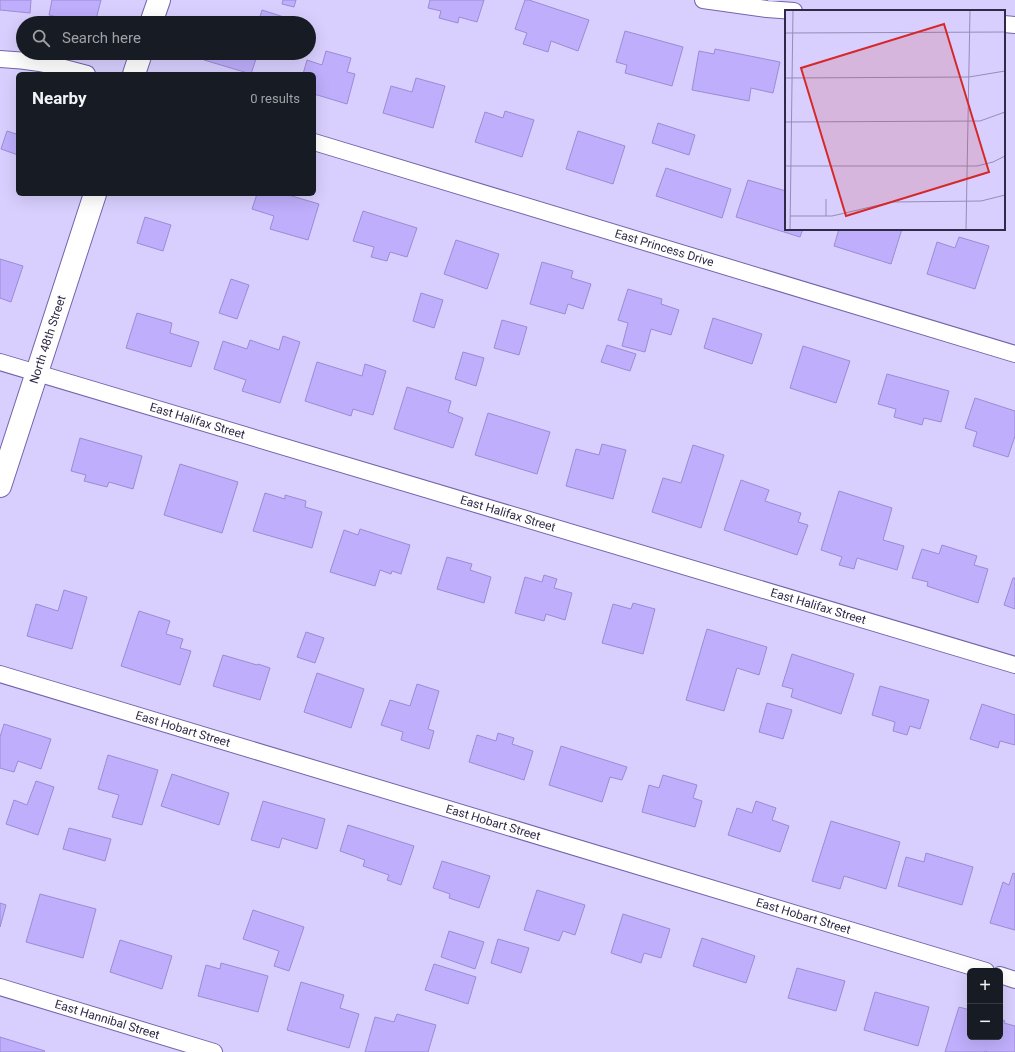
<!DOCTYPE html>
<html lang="en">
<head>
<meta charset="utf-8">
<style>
  :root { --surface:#171b24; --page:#242831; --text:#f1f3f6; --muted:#9ea1a6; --line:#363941 }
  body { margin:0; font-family:Roboto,sans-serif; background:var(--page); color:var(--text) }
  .controls { position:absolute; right:12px; bottom:12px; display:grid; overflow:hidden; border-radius:6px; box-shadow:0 4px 16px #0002 }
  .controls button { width:36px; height:36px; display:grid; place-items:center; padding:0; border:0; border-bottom:1px solid var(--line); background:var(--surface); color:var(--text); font:20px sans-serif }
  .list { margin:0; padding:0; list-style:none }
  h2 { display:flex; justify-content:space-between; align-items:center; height:52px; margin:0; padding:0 16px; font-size:17px }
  h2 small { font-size:13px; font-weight:400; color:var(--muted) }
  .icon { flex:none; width:22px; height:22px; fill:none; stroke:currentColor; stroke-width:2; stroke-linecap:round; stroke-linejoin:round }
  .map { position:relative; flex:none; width:1015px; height:1052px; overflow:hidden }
  .search { position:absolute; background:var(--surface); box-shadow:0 4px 16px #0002; left:16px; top:16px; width:300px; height:44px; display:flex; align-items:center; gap:10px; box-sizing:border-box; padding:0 14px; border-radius:22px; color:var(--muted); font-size:15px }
  .panel { position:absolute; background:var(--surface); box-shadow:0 4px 16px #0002; left:16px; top:72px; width:300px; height:124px; border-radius:6px }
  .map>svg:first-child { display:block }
</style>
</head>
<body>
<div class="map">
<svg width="1015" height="1052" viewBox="0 0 1015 1052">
  <rect width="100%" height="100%" fill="#d8cffe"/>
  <g fill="#beaefb" stroke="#9c8bd5">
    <path d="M0 0H31L30 13 0 10Z"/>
    <path d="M52 0H101L95 23H80L49 15Z"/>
    <path d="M283 0H296L294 7 282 4Z"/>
    <path d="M430 0H484L477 22 459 17 458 23 439 18 441 11 428 8Z"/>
    <path d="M525 0H529L589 20 578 51 551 41 548 52 523 44 527 33 515 29Z"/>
    <path d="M262 10 287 18 286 23H258Z"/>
    <path d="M625 31 683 47 672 86 625 73 627 65 616 62Z"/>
    <path d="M715 49 780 62 773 93 751 88 749 101 692 90 699 51 714 54Z"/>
    <path d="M326 51 351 58 347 72 355 74 347 104 314 94V74H303L307 60 322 65Z"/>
    <path d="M206 53H258L251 74 204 60Z"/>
    <path d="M416 78 445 86 433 128 383 113 391 86 412 92Z"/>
    <path d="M505 111 534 120 522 157 475 142 485 112 503 118Z"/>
    <path d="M658 123 695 135 689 155 652 143Z"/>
    <path d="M18 127V155L1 149 7 131 16 134Z"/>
    <path d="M578 131 625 146 613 184 566 169Z"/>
    <path d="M666 168 731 189 722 218 656 196Z"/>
    <path d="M748 180 786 191V229H803L800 237 736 217Z"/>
    <path d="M257 194H285L319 204 308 240 270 229 274 216 252 209Z"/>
    <path d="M363 211 417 228 407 257 390 252 387 261 371 257 374 247 353 241Z"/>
    <path d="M145 217 171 225 163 251 137 243Z"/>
    <path d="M839 229H902L891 264 834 246Z"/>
    <path d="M959 237 989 246 975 289 927 274 937 242 955 248Z"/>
    <path d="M456 240 499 254 487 289 444 274Z"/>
    <path d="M0 259 23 266 11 302 0 298Z"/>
    <path d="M542 262 573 271 571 278 591 284 583 309 568 304 565 314 530 304Z"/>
    <path d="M231 279 249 285 237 319 219 313Z"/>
    <path d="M628 289 662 299 661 304 679 310 671 335 651 329 645 352 622 346 628 323 618 320Z"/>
    <path d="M421 293 443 300 434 328 413 321Z"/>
    <path d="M137 313 172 323 170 333 199 342 191 367 126 348Z"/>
    <path d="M713 318 762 334 752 364 704 348Z"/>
    <path d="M502 320 527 327 519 355 494 348Z"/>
    <path d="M283 336 300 342 280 403 242 391 246 380 214 369 223 341 247 349 250 340 279 350Z"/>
    <path d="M607 345 636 354 630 371 601 362Z"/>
    <path d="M803 346 850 361 836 403 790 388Z"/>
    <path d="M463 352 484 358 476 386 455 379Z"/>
    <path d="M317 362 362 376 365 364 386 371 373 415 353 409 351 416 305 401Z"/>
    <path d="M887 374 949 391 941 422 924 418 922 425 894 417 896 409 878 404Z"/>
    <path d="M407 387 451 401 448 412 463 418 453 448 394 429Z"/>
    <path d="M975 398 1015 411V436L1008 457 973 446 977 432 965 428Z"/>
    <path d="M488 413 550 432 537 474 475 455Z"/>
    <path d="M80 438 142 456 133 489 109 482 107 487 84 481 86 475 71 471Z"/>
    <path d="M602 444 626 450 613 499 566 486 576 449 599 455Z"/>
    <path d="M693 445 724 455 701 528 652 512 663 478 681 483Z"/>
    <path d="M180 464 238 482 222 533 164 515Z"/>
    <path d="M741 480 769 490 765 501 801 513 798 522 808 525 797 555 724 530Z"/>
    <path d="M839 491 892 508 883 540 904 546 897 570 857 558 854 569 839 565 842 557 821 550Z"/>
    <path d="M265 493 285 499V495L306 501 305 507 322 512 312 548 253 531Z"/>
    <path d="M360 529 410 545 401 574 392 571 391 574 380 570 375 586 330 572 344 530 358 535Z"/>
    <path d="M942 545 977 556 974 565 988 569 978 603 927 586 928 582 912 578 922 549 939 554Z"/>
    <path d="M447 557 472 564 470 570 491 577 484 603 437 589Z"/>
    <path d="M544 575 557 579 554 588 572 593 565 620 546 614 544 621 515 613 525 577 542 582Z"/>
    <path d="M1013 578H1015V609L1004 605Z"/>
    <path d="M64 590 87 597 72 649 27 636 36 604 58 611Z"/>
    <path d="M633 603 655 609 643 654 602 643 613 604 631 609Z"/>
    <path d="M139 611 170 621 166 634 183 639 180 648 191 651 180 685 121 666Z"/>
    <path d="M707 629 767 647 759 675 737 668 724 711 686 700Z"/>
    <path d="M306 632 324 638 315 663 297 657Z"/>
    <path d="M792 654 854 674 841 714 791 697 793 689 782 686Z"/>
    <path d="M223 655 257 665 258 664 270 668 260 700 213 686Z"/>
    <path d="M317 673 364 689 351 728 304 712Z"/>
    <path d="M417 684 439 691 428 729 434 731 429 749 401 740 403 732 381 725 390 700 410 706Z"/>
    <path d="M880 686 929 700 920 729 910 726 907 735 893 731 895 722 872 715Z"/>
    <path d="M767 703 792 710 783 739 759 732Z"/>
    <path d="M982 704 1015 715V745L1000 741 998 748 970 739Z"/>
    <path d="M4 724 51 739 41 769 18 761 14 772 0 768V737Z"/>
    <path d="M498 733 514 738 512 744 533 751 524 780 469 762 477 735 496 741Z"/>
    <path d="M561 746 627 767 622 780 610 777 602 802 549 785Z"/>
    <path d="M108 755 158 770 142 825 112 817 119 795 98 789Z"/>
    <path d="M172 774 229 793 219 825 161 806Z"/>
    <path d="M663 775 697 785 693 798 702 801 695 827 642 812 649 785 659 788Z"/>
    <path d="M36 781 54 787 38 835 6 824 14 800 27 805Z"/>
    <path d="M263 801 325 819 317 849 282 838 279 848 251 840Z"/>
    <path d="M756 801 776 808 772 820 789 826 780 852 728 835 737 808 752 813Z"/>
    <path d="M831 821 900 842 886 889 844 876 840 889 812 881Z"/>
    <path d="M348 825 414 846 401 885 387 880 389 875 363 866 365 860 340 851Z"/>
    <path d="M69 828 111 839 105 861 63 849Z"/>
    <path d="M926 853 973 867 962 905 898 886 906 857 924 862Z"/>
    <path d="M442 861 490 876 479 908 449 898 450 894 433 888Z"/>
    <path d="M1013 873 1015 874V930L990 923 1003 882 1009 885Z"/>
    <path d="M537 890 585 905 575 935 563 931 559 941 524 930Z"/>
    <path d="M40 894 96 909 83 958 26 942Z"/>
    <path d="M0 903 6 905 0 927Z"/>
    <path d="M253 910 304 927 289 971 274 966 279 951 243 939Z"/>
    <path d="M623 914 670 929 661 958 644 953 641 963 611 953Z"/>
    <path d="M449 931 484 942 475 969 441 957Z"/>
    <path d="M702 938 755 956 746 983 693 966Z"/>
    <path d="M498 939 529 948 521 973 491 963Z"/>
    <path d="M120 940 172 956 162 989 110 972Z"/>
    <path d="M221 963 268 976 258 1012 198 996 206 965 220 969Z"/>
    <path d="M434 964 476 977 468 1004 425 990Z"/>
    <path d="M797 968 845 981 836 1011 788 998Z"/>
    <path d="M301 982 344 995 340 1008 359 1014 349 1048 287 1030Z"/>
    <path d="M875 992 929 1007 918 1046 864 1030Z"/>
    <path d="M959 1007 970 1010V1037H1000V1019L1005 1021 1004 1023 1015 1026V1052H988L985 1051 984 1052H945Z"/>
    <path d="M397 1014 436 1025 428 1052H365L375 1017 394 1022Z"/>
    <path d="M0 1037 45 1051 44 1052H0Z"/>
  </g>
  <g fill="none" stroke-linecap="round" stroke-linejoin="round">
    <g stroke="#7464aa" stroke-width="18">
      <g id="street">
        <path d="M703 0 767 9 794 11"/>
        <path d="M1004 24 1015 25"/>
        <path d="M0 59C28 60 60 66 87 74"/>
        <path id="s1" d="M314 142 1015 354"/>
        <path id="s2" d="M0 362 1015 665"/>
        <path id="s3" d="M0 674 986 971"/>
        <path d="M1000 975 1015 980"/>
        <path id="s4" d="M0 987 214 1052"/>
      </g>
    </g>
    <g stroke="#7464aa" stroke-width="24">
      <g id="secondary">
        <path d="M151 23 159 0"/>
        <path d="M134 74 141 53"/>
        <path id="s5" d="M0 486 95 194"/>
      </g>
    </g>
    <use href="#street" stroke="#fff" stroke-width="16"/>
    <use href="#secondary" stroke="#fff" stroke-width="22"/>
  </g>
  <g text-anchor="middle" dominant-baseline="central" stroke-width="4" stroke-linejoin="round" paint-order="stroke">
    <g font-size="12" fill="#302947" stroke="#e4dffe">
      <text stroke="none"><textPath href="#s1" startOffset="366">East Princess Drive</textPath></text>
      <text stroke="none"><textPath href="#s5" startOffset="154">North 48th Street</textPath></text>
      <text stroke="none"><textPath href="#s2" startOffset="206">East Halifax Street</textPath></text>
      <text stroke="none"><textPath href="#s2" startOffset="530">East Halifax Street</textPath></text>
      <text stroke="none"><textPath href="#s2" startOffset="854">East Halifax Street</textPath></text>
      <text stroke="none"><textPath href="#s3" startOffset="191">East Hobart Street</textPath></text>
      <text stroke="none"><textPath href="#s3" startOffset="515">East Hobart Street</textPath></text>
      <text stroke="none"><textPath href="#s3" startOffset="839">East Hobart Street</textPath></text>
      <text stroke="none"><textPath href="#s4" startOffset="112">East Hannibal Street</textPath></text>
    </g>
  </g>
  <g transform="translate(785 10)">
    <rect width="220" height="220" fill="#d8cffe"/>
    <path fill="none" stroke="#958db5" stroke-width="1" d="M0 23 220 22M0 68 184 67 220 61M0 112 195 111 220 102M0 156H192L208 152 220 146M41 189V206M5 206H47L107 192 196 191 220 185M5 220 8 0M181 220 185 0"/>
    <path fill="#d62828" fill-opacity="0.15" stroke="#d62828" stroke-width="2" d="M159 14 204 162 61 206 16 58Z"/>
    <rect width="220" height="220" fill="none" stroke="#302947" stroke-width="2"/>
  </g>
</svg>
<div class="controls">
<button>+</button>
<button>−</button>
</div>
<div class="search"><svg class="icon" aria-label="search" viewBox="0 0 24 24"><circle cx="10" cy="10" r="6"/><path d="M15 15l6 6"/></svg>Search here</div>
<section class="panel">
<h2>Nearby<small>0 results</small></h2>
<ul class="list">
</ul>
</section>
</div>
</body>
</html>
